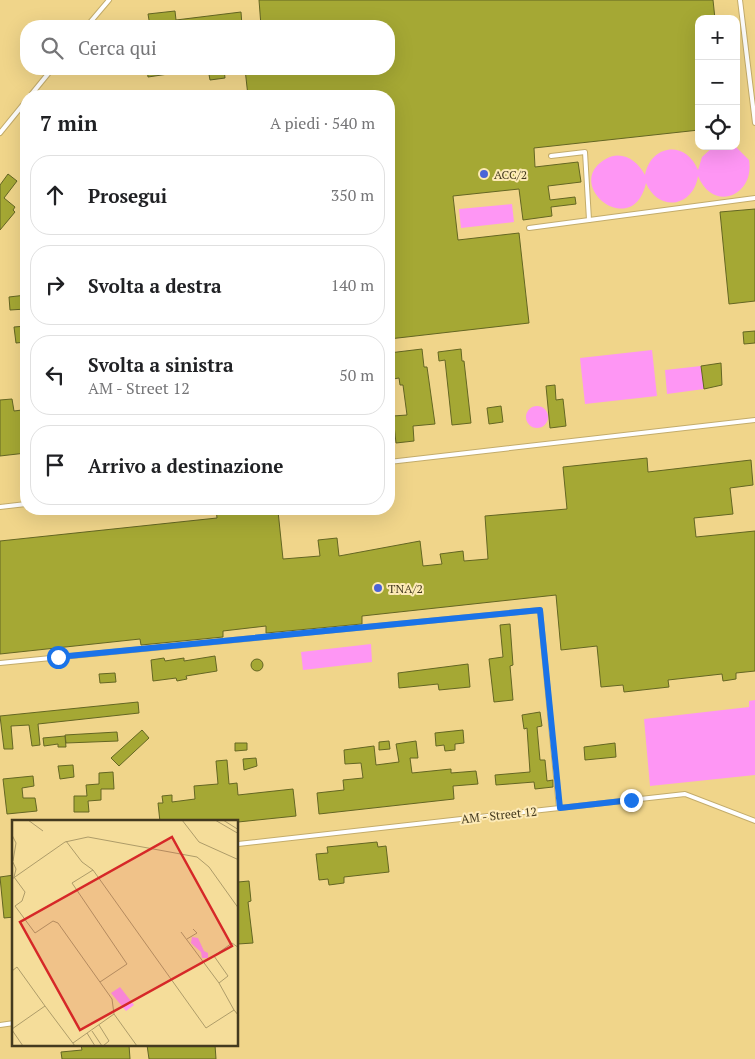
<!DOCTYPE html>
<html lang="it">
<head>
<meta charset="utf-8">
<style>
  :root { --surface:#fff; --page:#f6f6f6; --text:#202124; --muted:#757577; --line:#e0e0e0 }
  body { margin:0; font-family:"PT Serif",serif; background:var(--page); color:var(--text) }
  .controls { position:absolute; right:15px; top:15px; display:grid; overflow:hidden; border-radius:10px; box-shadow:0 5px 20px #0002 }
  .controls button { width:45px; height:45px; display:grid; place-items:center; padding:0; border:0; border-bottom:1px solid var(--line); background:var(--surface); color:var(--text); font:25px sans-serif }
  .stop { position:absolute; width:15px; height:15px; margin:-11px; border:4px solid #1a73e8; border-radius:50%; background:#fff }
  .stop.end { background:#1a73e8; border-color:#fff; box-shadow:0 1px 5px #0008 }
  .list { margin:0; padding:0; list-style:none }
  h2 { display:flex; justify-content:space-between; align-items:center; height:65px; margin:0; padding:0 20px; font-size:21px }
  h2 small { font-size:16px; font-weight:400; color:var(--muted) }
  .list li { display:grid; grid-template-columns:32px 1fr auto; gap:15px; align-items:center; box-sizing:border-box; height:80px; margin:0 10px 10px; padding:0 10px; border:1px solid var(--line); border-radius:20px }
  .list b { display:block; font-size:19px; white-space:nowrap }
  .list p { margin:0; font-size:16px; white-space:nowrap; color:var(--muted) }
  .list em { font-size:16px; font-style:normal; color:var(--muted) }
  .icon { flex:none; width:28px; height:28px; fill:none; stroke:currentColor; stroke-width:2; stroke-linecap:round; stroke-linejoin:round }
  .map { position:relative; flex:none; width:755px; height:1059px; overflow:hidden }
  .search { position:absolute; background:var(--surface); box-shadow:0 5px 20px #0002; left:20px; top:20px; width:375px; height:55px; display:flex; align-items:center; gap:12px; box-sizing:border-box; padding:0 18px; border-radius:20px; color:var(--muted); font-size:19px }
  .panel { position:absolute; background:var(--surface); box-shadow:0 5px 20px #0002; left:20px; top:90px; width:375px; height:425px; border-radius:20px }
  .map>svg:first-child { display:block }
</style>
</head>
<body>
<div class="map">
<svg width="755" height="1059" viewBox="0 0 755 1059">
  <rect width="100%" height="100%" fill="#f5dd9a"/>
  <path fill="#f0d58a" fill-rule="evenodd" d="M0 0H755V1059H0ZM699 19H736V146H699ZM26 26H389V69H26ZM26 96H389V509H26ZM14 822H238V1045H14Z"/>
  <g fill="#fe96f4">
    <path d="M714 146 736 147 749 160C755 196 713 213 698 176 693 208 658 212 646 183 633 241 563 186 604 160 621 149 637 160 645 175 651 144 686 140 698 170L702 157Z"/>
    <path d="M512 204 514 222 461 228 459 209Z"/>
    <path d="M652 350 657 396 585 404 580 358Z"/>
    <path d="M701 366 704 389 667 394 665 370Z"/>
    <circle cx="537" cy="417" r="11"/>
    <path d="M371 644 372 662 303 670 301 652Z"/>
    <path d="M755 700V775L650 786 644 719 749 707V701Z"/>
  </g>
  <g fill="#a5a834" stroke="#646623">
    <path d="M259 0H713L715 19H699V130L534 148 535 167 578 162 581 182 548 186 550 200 575 197 576 204 551 207 552 216 523 220 519 189 453 196 458 240 519 233 529 323 389 339V96H248L245 69H389V26H261Z"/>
    <path d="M175 11 176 20 241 12 242 26H150L148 14Z"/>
    <path d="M147 69H174L175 73 148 77Z"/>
    <path d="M208 69H224L225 78 210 80Z"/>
    <path d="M8 174 17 181 4 198 15 207 13 210 15 212 0 230V185Z"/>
    <path d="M755 209V301L729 304 720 212Z"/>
    <path d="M26 295V309L10 310 9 297Z"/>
    <path d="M26 326V342L16 343 14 327Z"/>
    <path d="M755 331V343L744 344 743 332Z"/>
    <path d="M422 349 424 367H427L435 424 413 426 414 441 396 443 393 416 407 415 403 385H400L399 378 393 379 389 353Z"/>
    <path d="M461 349 462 361H464L471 423 452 425 445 360 439 361 438 352Z"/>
    <path d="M721 363 722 385 704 389 701 366Z"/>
    <path d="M555 385 556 400 563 399 566 426 550 428 546 386Z"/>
    <path d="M12 399 14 411 22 410 26 453 0 456V400Z"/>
    <path d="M501 406 503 422 489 424 487 408Z"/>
    <path d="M647 458 648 472 751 460 753 485 730 488 733 514 694 518 696 537 755 531V671L736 673V679L723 681 722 674 668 680 669 687 624 692 623 685 601 687 597 646 561 650 556 595 362 616V624L266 633V626L223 631V637L141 645 140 639 0 654V541L217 518 216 509H246L247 514 278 511 283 559 320 556 318 540 337 538 339 556 420 541 423 566 442 564 440 554 463 551 464 561 488 559 485 516 567 509 563 467Z"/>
    <path d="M510 624 513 665 510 666 513 700 494 702 489 659 503 657 500 625Z"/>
    <path d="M215 656 217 671 186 676 187 679 177 681 176 678 153 681 151 660 164 658 165 661 184 658V661Z"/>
    <circle cx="257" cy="665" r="6"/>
    <path d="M468 664 470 687 439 690 438 684 399 688 398 673Z"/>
    <path d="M115 673 116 682 100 683 99 674Z"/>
    <path d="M138 702 139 713 38 724 40 745 32 746 29 725 11 726 13 749H4L0 716Z"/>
    <path d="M540 712 542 726 537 727 540 760H545L547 781 553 780V787L535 789 534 782 496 785 495 775 530 772 527 728 524 729 522 715Z"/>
    <path d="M142 730 149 738 119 766 111 758Z"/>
    <path d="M463 730 464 743 455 744V750L445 751 444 745 436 746 435 733Z"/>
    <path d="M117 732 118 741 66 743 65 735Z"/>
    <path d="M65 736 66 747H58V744L44 746 43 738Z"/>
    <path d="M389 741 390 749 379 750V742Z"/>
    <path d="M416 741 418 758H410L412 773 451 769V773L476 771 478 784 453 786 454 799 319 814 317 793 344 790 343 780 363 778 361 763 345 764 344 750 374 746 376 765 399 762 396 744Z"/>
    <path d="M235 743H247V750L235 751Z"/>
    <path d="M615 743 616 757 585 760 584 747Z"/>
    <path d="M256 758 257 766 244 770 243 759Z"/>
    <path d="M227 760 229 784 237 783 238 795 293 789 296 816 238 822H160L158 803H163L162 796 172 795V802L195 799 194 786 218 784 216 761Z"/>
    <path d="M73 765 74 777 60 779 58 766Z"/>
    <path d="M113 772 114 789H101V800L88 801 89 812H74V796H87L86 785 99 784V773Z"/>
    <path d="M33 776 34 786 22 788 23 798H35L37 811 7 814 3 779Z"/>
    <path d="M377 842 378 847 386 846 389 872 344 877V883L329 885 328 879 319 880 316 854 328 853 327 847Z"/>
    <path d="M14 875V917L4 918 0 877Z"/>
    <path d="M249 881 251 901 248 902 253 943 238 944V882Z"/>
    <path d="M81 1045H129L130 1059H62L61 1052 82 1050Z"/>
    <path d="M147 1045H215L216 1059H149Z"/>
  </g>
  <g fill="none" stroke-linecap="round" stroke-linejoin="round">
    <g stroke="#c3ac6b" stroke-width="6">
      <g id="service">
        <path d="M740 0 755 123"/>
        <path d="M87 26 109 0"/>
        <path d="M30 96 52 69"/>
        <path d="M0 133 26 101"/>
        <path d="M551 156 585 152 589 220"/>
        <path d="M529 228 755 198"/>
        <path d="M389 462 755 420"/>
        <path d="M0 507 26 504"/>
        <path d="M0 663 540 610 559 808"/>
        <path d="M238 844 685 794 755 821"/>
        <path d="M0 1025 14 1023"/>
      </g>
    </g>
    <use href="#service" stroke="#fff" stroke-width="4"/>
  </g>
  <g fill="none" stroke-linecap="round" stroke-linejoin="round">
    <path stroke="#1a73e8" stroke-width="6" d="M58 657 540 610 560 808 631 800"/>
  </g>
  <g fill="#4b64d8" stroke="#fdeab6" stroke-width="2">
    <circle cx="484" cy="174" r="5"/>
    <circle cx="378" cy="588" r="5"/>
  </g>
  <g text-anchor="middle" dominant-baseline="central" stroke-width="4" stroke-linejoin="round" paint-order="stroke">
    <g font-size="12" fill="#443a1f" stroke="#fdeab6" text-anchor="start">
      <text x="494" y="174">ACC/2</text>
      <text x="388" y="588">TNA/2</text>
    </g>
    <g font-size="12" fill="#443a1f" stroke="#fdeab6">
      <text transform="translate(499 815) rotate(-6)">AM - Street 12</text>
    </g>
  </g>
  <g transform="translate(12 820)">
    <rect width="226" height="226" fill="#f5dd9a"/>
    <path d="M180 117 186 118 192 131 196 133V138H190L189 132 179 123ZM108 167 122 185 114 191 99 173Z" fill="#fe96f4"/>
    <path fill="none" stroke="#ae9c69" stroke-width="1" d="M16 0 31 11M170 0 187 22 227 40M203 0 227 14M211 0 227 10M0 15 4 23 1 41M54 21 70 42 81 50 60 63 115 144 88 162M0 40 4 49 2 57 13 72 10 81 3 86 23 113 41 101 46 103 100 179 102 194 125 226M81 50 194 208 222 190 227 196M0 59 53 22 76 17 185 37 197 47 227 89M169 112 207 163M175 119 185 113 181 109M0 151 5 147 33 186M222 190 207 163 216 156 202 136 220 123 227 128M87 205 97 221 91 226M0 209 33 186 63 226M0 210 11 226M80 211 90 226M75 213 83 226M61 223 102 194"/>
    <path fill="#d62828" fill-opacity="0.15" stroke="#d62828" stroke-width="2.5" d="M160 17 220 126 68 210 8 102Z"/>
    <rect width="226" height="226" fill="none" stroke="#443a1f" stroke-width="2.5"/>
  </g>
</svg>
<div class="controls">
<button>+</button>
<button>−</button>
<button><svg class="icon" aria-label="locate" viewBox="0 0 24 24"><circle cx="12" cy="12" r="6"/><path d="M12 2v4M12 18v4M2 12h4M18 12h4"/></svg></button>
</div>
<div class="stop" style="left:58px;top:657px"></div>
<div class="stop end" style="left:631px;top:800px"></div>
<div class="search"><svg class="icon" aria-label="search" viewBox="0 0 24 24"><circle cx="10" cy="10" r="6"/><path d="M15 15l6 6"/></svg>Cerca qui</div>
<section class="panel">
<h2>7 min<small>A piedi · 540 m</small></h2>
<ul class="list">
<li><svg class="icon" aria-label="ahead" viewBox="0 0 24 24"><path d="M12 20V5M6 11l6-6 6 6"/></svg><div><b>Prosegui</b></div><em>350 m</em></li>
<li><svg class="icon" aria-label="right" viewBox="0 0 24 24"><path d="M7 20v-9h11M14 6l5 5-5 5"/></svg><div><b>Svolta a destra</b></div><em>140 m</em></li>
<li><svg class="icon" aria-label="left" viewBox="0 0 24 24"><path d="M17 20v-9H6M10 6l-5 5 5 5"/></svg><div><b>Svolta a sinistra</b><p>AM - Street 12</p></div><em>50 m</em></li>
<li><svg class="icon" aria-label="arrive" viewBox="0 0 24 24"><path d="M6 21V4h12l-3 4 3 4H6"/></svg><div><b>Arrivo a destinazione</b></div></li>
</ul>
</section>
</div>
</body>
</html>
